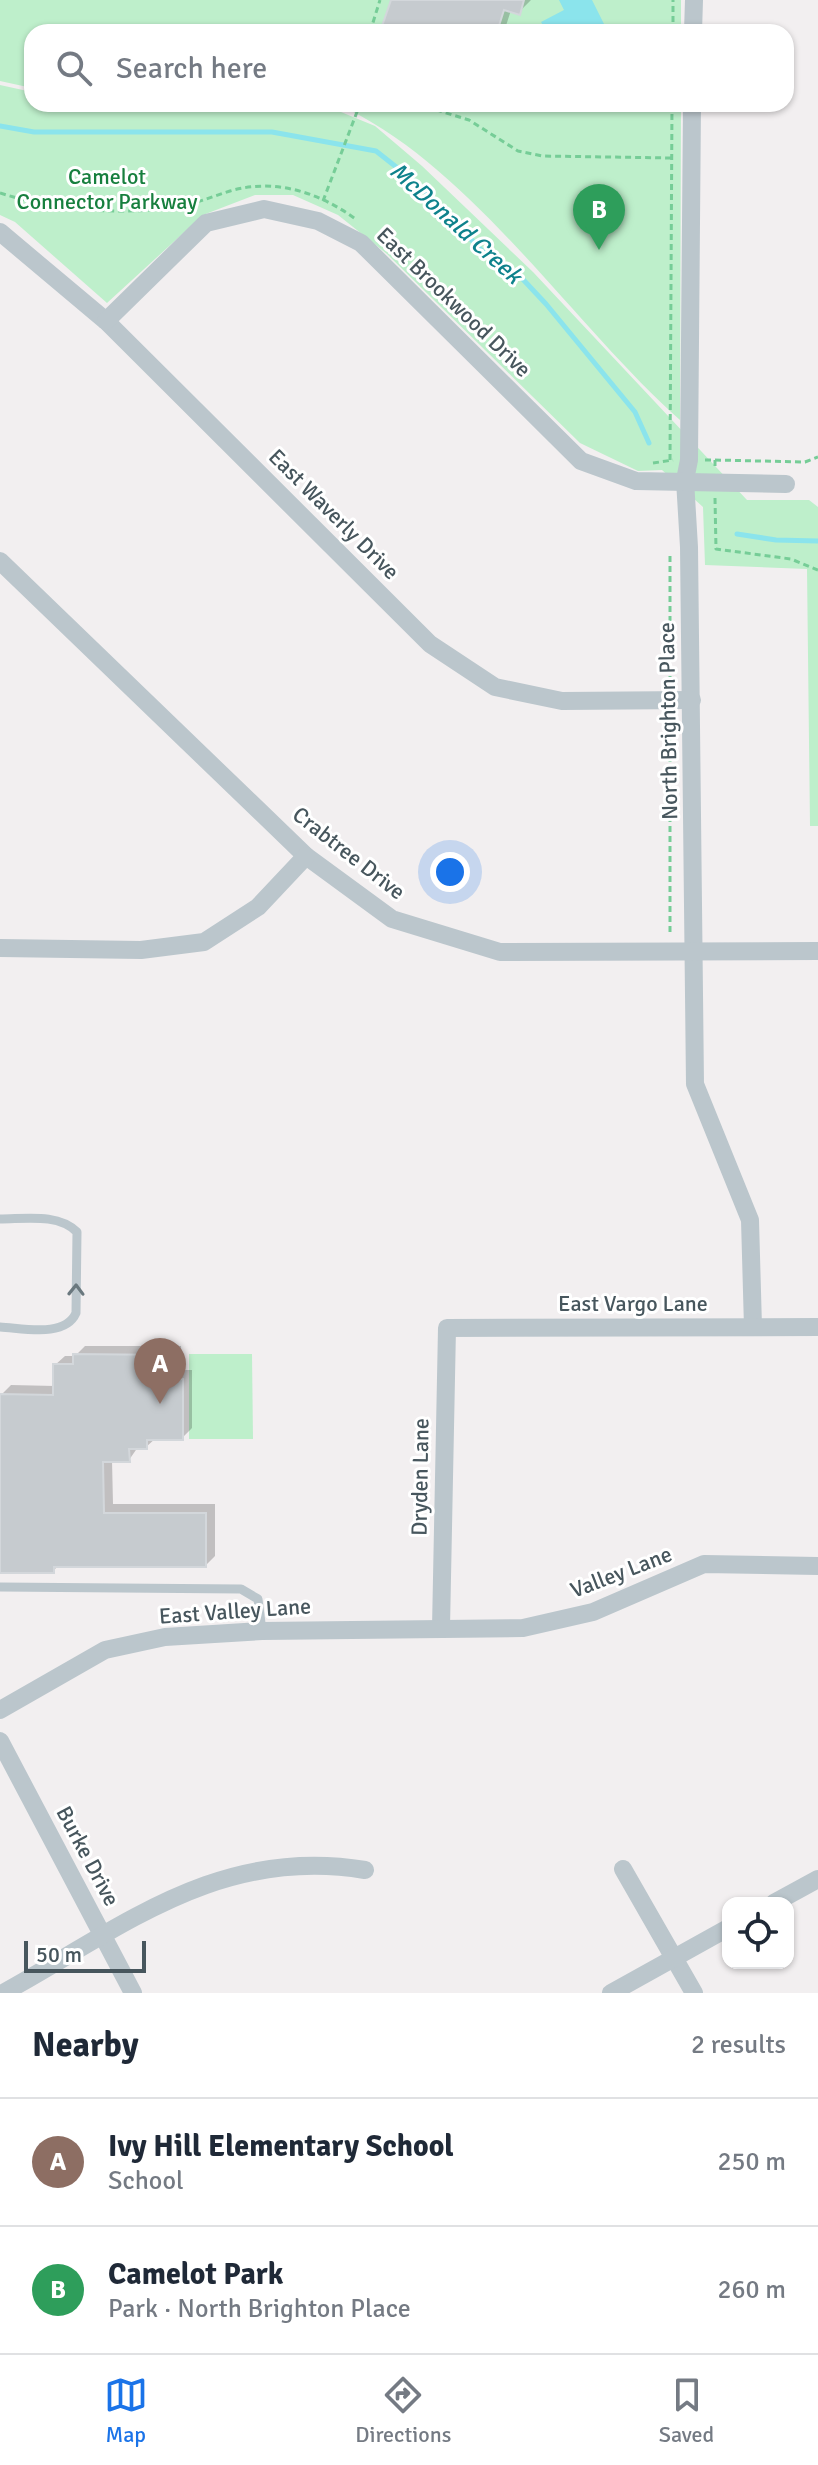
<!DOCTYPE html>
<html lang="en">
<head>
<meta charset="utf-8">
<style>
  :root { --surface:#fff; --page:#f6f6f7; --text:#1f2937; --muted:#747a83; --line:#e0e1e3; --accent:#1a73e8 }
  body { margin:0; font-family:Signika,sans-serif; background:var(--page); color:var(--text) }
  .controls { position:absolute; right:24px; bottom:24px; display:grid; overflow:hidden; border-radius:16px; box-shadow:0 2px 6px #0004 }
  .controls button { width:72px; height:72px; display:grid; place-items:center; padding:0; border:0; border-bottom:2px solid var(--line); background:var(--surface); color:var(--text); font:40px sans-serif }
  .scale { position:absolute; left:24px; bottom:20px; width:122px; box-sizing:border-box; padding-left:8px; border:4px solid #47565d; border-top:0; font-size:22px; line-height:28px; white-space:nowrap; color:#47565d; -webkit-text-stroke:6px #fff; paint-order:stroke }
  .you { position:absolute; left:450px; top:872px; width:28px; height:28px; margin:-20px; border:6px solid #fff; border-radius:50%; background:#1a73e8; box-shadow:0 0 0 12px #1a73e833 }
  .badge { display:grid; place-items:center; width:52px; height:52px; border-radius:50%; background:var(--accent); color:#fff; font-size:26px; font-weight:700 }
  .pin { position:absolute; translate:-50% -66px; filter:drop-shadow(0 2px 4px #0008) }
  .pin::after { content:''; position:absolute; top:42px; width:28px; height:24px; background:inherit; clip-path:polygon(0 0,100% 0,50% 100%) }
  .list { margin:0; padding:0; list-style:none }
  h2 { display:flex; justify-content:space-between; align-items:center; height:104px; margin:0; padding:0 32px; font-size:34px }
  h2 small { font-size:26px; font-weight:400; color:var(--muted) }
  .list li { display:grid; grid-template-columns:52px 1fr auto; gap:24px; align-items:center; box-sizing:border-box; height:128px; padding:0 32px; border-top:2px solid var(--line) }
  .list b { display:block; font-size:30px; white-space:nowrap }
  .list p { margin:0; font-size:26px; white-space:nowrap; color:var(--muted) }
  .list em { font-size:26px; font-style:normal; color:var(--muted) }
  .icon { flex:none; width:44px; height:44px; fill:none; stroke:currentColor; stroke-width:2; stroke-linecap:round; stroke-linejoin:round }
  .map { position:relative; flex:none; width:818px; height:1993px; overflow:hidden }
  .search { position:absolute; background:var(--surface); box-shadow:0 2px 6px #0004; left:24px; right:24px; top:24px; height:88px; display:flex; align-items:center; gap:20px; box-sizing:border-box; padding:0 28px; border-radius:24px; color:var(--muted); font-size:30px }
  .sheet { height:360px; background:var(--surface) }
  nav { display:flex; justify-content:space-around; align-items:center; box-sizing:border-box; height:112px; border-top:2px solid var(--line); background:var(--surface); font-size:22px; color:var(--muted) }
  nav a { display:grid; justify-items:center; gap:4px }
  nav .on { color:var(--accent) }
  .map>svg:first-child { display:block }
</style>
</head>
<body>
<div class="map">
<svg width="818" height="1993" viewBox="0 0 818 1993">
  <rect width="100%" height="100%" fill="#f2eff0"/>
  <g fill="#beefcb">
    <path d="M0 0H681V32H32V88L0 81Z"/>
    <path d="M0 85 32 92V104L324 105 375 126 422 166 533 272 747 500H809L818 507V826H810L807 569 705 565 703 507 662 470 638 471 580 443 387 254 338 215 293 195H255L203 215 107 303 15 222 0 215Z"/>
    <path d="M337 104H681L680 420C571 323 470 164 337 104Z"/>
    <path d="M252 1354 253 1439H189V1354Z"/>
  </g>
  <path fill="#8be4ec" d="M559 0H592L604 24 589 32H547L541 22 564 10Z"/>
  <g fill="#0003">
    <path d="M393 0H531L519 12 511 10 504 32H383Z"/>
    <path d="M85 1346H181L182 1370H192V1428L182 1438H156L146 1447H138L129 1460H112L113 1504H215V1556L206 1565H59L53 1571H0L1 1395 11 1385 55 1386V1365L65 1356H75Z"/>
  </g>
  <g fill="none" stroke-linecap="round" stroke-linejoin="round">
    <g stroke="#8be4ec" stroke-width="5">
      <path d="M0 126 34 132H272L376 151 419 185 483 252 517 273 546 304 635 412 649 443"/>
      <path d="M737 534 776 540 818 541"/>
    </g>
  </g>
  <g fill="#c6cbcf" stroke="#d3d7db" stroke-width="2">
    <path d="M391 0H524L520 15 504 10 497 32H380Z"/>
    <path d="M73 1354 172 1355 173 1379H183V1440H147V1449H129L130 1462H103L104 1513H206V1567H54V1573H0V1394L53 1395V1364H73Z"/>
  </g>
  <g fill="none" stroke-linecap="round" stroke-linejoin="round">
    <g stroke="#76cd97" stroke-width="3" stroke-dasharray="6 4" stroke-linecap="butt">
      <path d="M370 32 380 0"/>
      <path d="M673 32V0"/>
      <path d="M417 104 469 120 518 151 542 156 672 158"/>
      <path d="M0 193C53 210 109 214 165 209 187 207 208 198 230 191 275 178 319 192 357 220"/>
      <path d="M323 201 360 104"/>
      <path d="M670 460 672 104"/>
      <path d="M705 460H715V467"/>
      <path d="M715 460 805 462 818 457"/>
      <path d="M653 463 673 460"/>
      <path d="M715 498 716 549 791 559 818 570"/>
      <path d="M670 556V684"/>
      <path d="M670 716V936"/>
    </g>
    <g stroke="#bbc6cc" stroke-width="9">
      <path d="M0 1219C25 1219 58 1213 77 1232L76 1313C65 1338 23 1328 0 1327"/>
      <path d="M0 1587 241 1589 258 1599 262 1631"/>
    </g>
    <g stroke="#bbc6cc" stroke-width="18">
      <path d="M693 32 694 0"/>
      <path d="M692 104 689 460 685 480 689 547 695 1084 750 1220 753 1327"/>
      <path d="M0 232 106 321 430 644 495 687 562 701 692 700"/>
      <path d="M106 321 206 223 264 209 318 221 361 243 581 461 636 481 786 484"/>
      <path d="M0 561 306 856 392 919 500 952 818 951"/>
      <path d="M0 948 141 950 204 942 258 907 306 856"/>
      <path d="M441 1628 447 1328 818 1327"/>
      <path d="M0 1710 105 1650 165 1637 262 1631 523 1628 593 1612 704 1564 818 1566"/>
      <path d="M0 1741 133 1993"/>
      <path d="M623 1869 694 1993"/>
      <path d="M774 1903 818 1879"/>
      <path d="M3 1993C123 1927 219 1846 365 1870"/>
      <path d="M611 1993 728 1928"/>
    </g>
  </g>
  <defs><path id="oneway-chevron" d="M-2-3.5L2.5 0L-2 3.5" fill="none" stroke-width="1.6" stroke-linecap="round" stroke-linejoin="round" transform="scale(2)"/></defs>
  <use stroke="#6a787e" href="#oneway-chevron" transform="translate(76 1290) rotate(-89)"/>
  <g text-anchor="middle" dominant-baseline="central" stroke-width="6" stroke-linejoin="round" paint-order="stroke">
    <g font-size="22" fill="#177f3e" stroke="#fff">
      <text x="107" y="176">Camelot<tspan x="107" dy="25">Connector Parkway</tspan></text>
    </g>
    <g font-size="22" fill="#47565d" stroke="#fff">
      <text transform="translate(454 302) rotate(44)">East Brookwood Drive</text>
      <text transform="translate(334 514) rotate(45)">East Waverly Drive</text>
      <text transform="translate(668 721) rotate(-91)">North Brighton Place</text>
      <text transform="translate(349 853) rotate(38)">Crabtree Drive</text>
      <text x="633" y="1303">East Vargo Lane</text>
      <text transform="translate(420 1477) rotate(-89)">Dryden Lane</text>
      <text transform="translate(621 1572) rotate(-21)">Valley Lane</text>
      <text transform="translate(235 1611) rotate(-4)">East Valley Lane</text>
      <text transform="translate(88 1856) rotate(62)">Burke Drive</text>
    </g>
    <g font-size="24" font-style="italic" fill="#0e828c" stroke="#fff">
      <text transform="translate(456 223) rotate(42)">McDonald Creek</text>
    </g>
  </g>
</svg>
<div class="controls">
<button><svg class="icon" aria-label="locate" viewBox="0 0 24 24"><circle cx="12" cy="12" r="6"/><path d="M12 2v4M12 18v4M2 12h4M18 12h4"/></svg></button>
</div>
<div class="scale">50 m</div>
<div class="you"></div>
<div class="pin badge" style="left:160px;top:1404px;background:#8d6e63">A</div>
<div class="pin badge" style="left:599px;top:250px;background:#2e9e5b">B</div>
<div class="search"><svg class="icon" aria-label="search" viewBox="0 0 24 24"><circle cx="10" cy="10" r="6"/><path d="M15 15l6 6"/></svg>Search here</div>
</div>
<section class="sheet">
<h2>Nearby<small>2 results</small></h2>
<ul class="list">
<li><span class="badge" style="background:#8d6e63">A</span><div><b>Ivy Hill Elementary School</b><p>School</p></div><em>250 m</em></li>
<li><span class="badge" style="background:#2e9e5b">B</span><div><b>Camelot Park</b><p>Park · North Brighton Place</p></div><em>260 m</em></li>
</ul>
</section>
<nav>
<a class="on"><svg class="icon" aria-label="map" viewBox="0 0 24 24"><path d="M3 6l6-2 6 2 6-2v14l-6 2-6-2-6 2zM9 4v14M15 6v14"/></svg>Map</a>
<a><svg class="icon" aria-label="directions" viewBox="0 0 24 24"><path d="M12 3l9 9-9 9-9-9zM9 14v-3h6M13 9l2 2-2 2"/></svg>Directions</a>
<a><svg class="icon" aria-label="saved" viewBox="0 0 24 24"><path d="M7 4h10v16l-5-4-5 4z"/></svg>Saved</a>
</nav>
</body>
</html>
